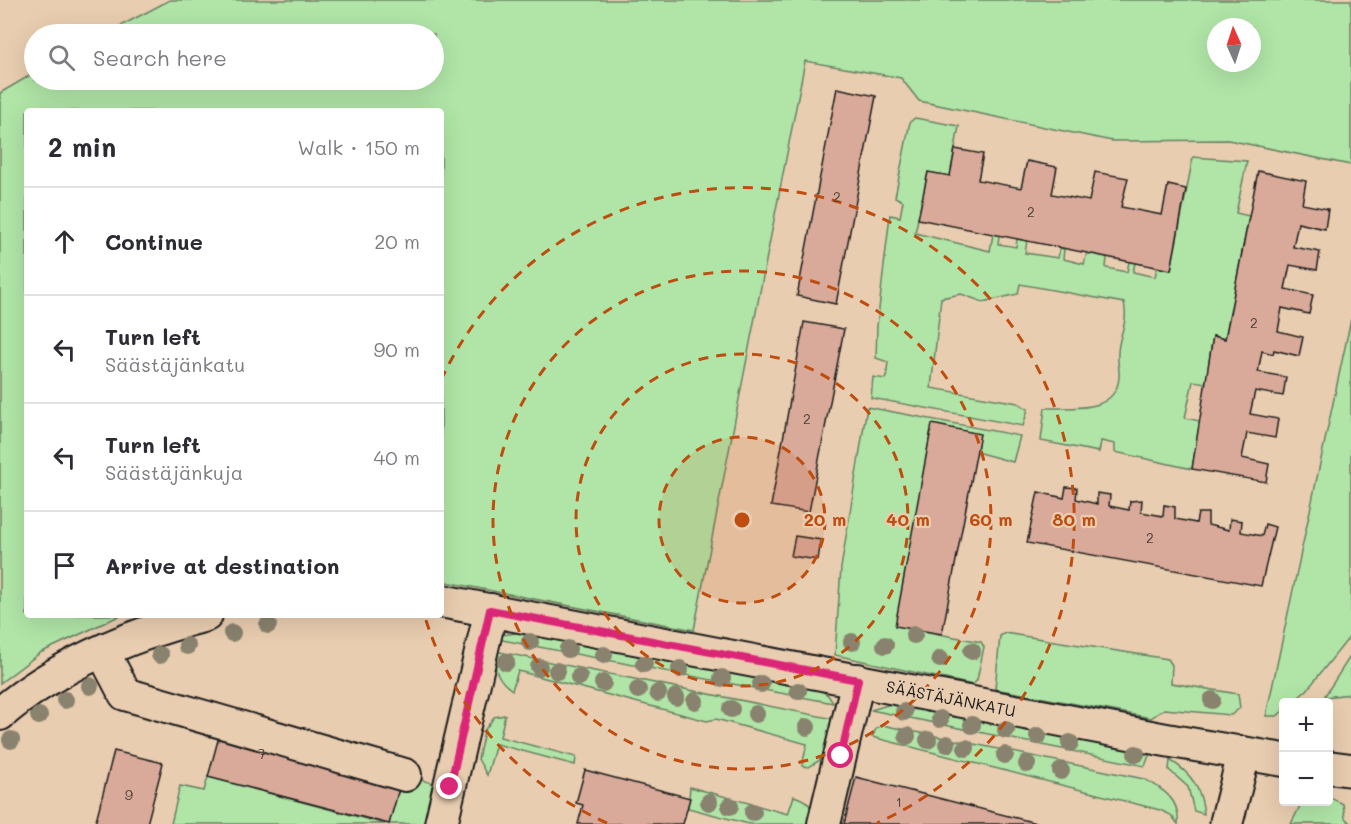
<!DOCTYPE html>
<html lang="en">
<head>
<meta charset="utf-8">
<style>
  :root { --surface:#fff; --page:#f7f7f7; --text:#2b2b33; --muted:#7c7c81; --line:#e1e1e2 }
  body { margin:0; font-family:Mali,sans-serif; background:var(--page); color:var(--text) }
  .controls { position:absolute; right:18px; bottom:18px; display:grid; overflow:hidden; border-radius:6px; box-shadow:0 6px 24px #0002 }
  .controls button { width:54px; height:54px; display:grid; place-items:center; padding:0; border:0; border-bottom:2px solid var(--line); background:var(--surface); color:var(--text); font:30px sans-serif }
  .compass { position:absolute; left:1207px; top:18px; width:54px; height:54px; border-radius:50%; background:var(--surface); box-shadow:0 6px 24px #0002; rotate:357deg }
  .stop { position:absolute; width:18px; height:18px; margin:-14px; border:4px solid #db2777; border-radius:50%; background:#fff }
  .stop.end { background:#db2777; border-color:#fff; box-shadow:0 2px 6px #0008 }
  .list { margin:0; padding:0; list-style:none }
  h2 { display:flex; justify-content:space-between; align-items:center; height:78px; margin:0; padding:0 24px; font-size:26px }
  h2 small { font-size:20px; font-weight:400; color:var(--muted) }
  .list li { display:grid; grid-template-columns:39px 1fr auto; gap:18px; align-items:center; box-sizing:border-box; height:108px; padding:0 24px; border-top:2px solid var(--line) }
  .list b { display:block; font-size:22px; white-space:nowrap }
  .list p { margin:0; font-size:20px; white-space:nowrap; color:var(--muted) }
  .list em { font-size:20px; font-style:normal; color:var(--muted) }
  .icon { flex:none; width:33px; height:33px; fill:none; stroke:currentColor; stroke-width:2; stroke-linecap:round; stroke-linejoin:round }
  .map { position:relative; flex:none; width:1351px; height:824px; overflow:hidden }
  .search { position:absolute; background:var(--surface); box-shadow:0 6px 24px #0002; left:24px; top:24px; width:420px; height:66px; display:flex; align-items:center; gap:15px; box-sizing:border-box; padding:0 21px; border-radius:33px; color:var(--muted); font-size:22px }
  .panel { position:absolute; background:var(--surface); box-shadow:0 6px 24px #0002; left:24px; top:108px; width:420px; height:510px; border-radius:6px }
  .map>svg:first-child { display:block }
</style>
</head>
<body>
<div class="map">
<svg width="1351" height="824" viewBox="0 0 1351 824">
  <rect width="100%" height="100%" fill="#e9cdb0"/>
  <filter id="ink" filterUnits="userSpaceOnUse"><feTurbulence type="fractalNoise" baseFrequency=".0167" numOctaves="2"/><feDisplacementMap in="SourceGraphic" scale="12" xChannelSelector="R" yChannelSelector="G"/><feConvolveMatrix kernelMatrix="1 2 1 2 8 2 1 2 1" color-interpolation-filters="sRGB"/></filter>
  <g filter="url(#ink)">
    <g fill="#b0e5a7" stroke="#668062" stroke-width="1.5" fill-rule="evenodd">
      <path d="M170 0H1351V165L1228 140 1112 141 919 101 901 78 805 61 694 630 441 581V111H27V615H121L40 653 0 683V93L34 73V80H434V34H105ZM1216 27H1252V63H1216Z"/>
      <path d="M915 118 959 126 950 176 928 172 915 233 990 251 993 234 999 235 998 244 1016 247 1017 239 1027 241 1025 253 1058 258 1060 248 1064 249 1063 259 1084 264 1087 253 1107 257 1106 268 1127 272 1129 262 1135 263 1133 272 1155 277 1157 267 1171 270 1193 157 1247 161 1236 213 1249 216 1225 339 1213 336 1206 383 1193 381 1185 418 1200 421 1192 469 1115 452V444L1101 441 1099 452 1041 441 1045 408C1072 407 1115 414 1119 378 1120 370 1117 362 1118 354 1118 335 1129 324 1124 303L1020 284 1018 294 983 302 961 294 941 298 931 388 1018 403 1028 409 1023 426 871 398 873 377 886 379 888 362 876 358 877 326 890 215 900 217 903 201 895 197 910 122Z"/>
      <path d="M1351 319V635L1307 690 1293 702H1284L1283 711 1277 716H1266Z"/>
      <path d="M867 407 1020 436 1013 462 976 452 979 434 932 425 896 626 981 642 984 647 977 680 973 685 835 655 841 568Z"/>
      <path d="M525 632 817 688 828 695 833 703 497 639 501 635Z"/>
      <path d="M1005 633 1168 659 1172 665 1171 683 1238 694 1240 708 1231 715 1164 709 1151 718 995 689 1000 636Z"/>
      <path d="M495 651 834 719 823 758 809 767 802 766 807 744 716 719 707 721 518 671 512 690C498 680 493 669 495 651Z"/>
      <path d="M1351 655V694L1324 697Z"/>
      <path d="M891 704 900 705 1150 753 1145 766 871 710Z"/>
      <path d="M505 715 500 737 576 757 575 765 496 744 487 775 478 759 484 731 494 717Z"/>
      <path d="M882 725 1144 779C1163 789 1180 799 1178 824L1171 815 1160 810 872 737 876 729Z"/>
      <path d="M1170 760C1192 774 1201 788 1204 814L1194 811 1188 787 1169 770Z"/>
      <path d="M405 775 435 784 424 824H389L402 778Z"/>
      <path d="M208 777 385 824H171L180 786 204 791Z"/>
      <path d="M690 787 788 814 794 796C810 801 813 807 812 824H749L688 808Z"/>
      <path d="M1329 797 1343 804 1345 818 1351 824H1291L1302 802H1328Z"/>
    </g>
    <g fill="#d9aa99" stroke="#1c1c1c" stroke-width="1.5">
      <path d="M837 88 876 96 836 304 797 296Z"/>
      <path d="M955 149 983 154 978 180 1021 188 1027 161 1057 167 1052 194 1089 201 1095 172 1128 178 1121 207 1162 215 1168 185 1186 189 1171 270 918 219 928 172 950 176Z"/>
      <path d="M1258 171 1306 181 1302 204 1328 209 1325 229 1298 223 1293 247 1320 252 1317 270 1290 265 1285 289 1313 295 1309 314 1282 308 1278 331 1303 337 1299 356 1274 350 1273 354 1262 351 1258 372 1286 377 1283 396 1255 391 1250 414 1278 419 1275 438 1247 433 1242 458 1269 464 1266 482 1192 469 1213 336 1225 339Z"/>
      <path d="M804 322 844 329 809 512 771 506Z"/>
      <path d="M932 424 980 434 942 634 895 626Z"/>
      <path d="M1066 487 1077 488 1076 499 1097 504V493L1110 495 1109 506 1129 510 1130 501 1142 500 1141 512 1163 516 1164 505 1175 507V519L1196 523 1198 513H1208V525L1229 530 1230 519 1242 521 1241 532 1262 536 1265 524 1275 527 1261 586 1027 543 1038 492 1064 498Z"/>
      <path d="M795 536 821 540 818 560 791 556Z"/>
      <path d="M221 729 402 778 389 824 208 777Z"/>
      <path d="M114 751 163 763 147 824H95Z"/>
      <path d="M585 770 690 798 683 824H578L583 805 576 803Z"/>
      <path d="M856 777 1040 824H844Z"/>
    </g>
    <g fill="none" stroke-linecap="round" stroke-linejoin="round">
      <g stroke="#1c1c1c" stroke-width="36">
        <g id="minor">
          <path d="M441 601 1166 740 1284 760"/>
          <path d="M103 652 125 694 405 775"/>
          <path d="M0 714C58 664 133 634 206 615"/>
          <path d="M1328 767 1351 770"/>
          <path d="M441 824 491 610"/>
          <path d="M824 824 858 680"/>
          <path d="M1226 824 1244 754"/>
        </g>
      </g>
      <use href="#minor" stroke="#e9cdb0" stroke-width="32"/>
    </g>
    <g fill="#89826e">
      <circle cx="268" cy="625" r="9"/>
      <circle cx="232" cy="633" r="9"/>
      <circle cx="914" cy="635" r="9"/>
      <circle cx="530" cy="642" r="9"/>
      <circle cx="852" cy="642" r="9"/>
      <circle cx="885" cy="645" r="9"/>
      <circle cx="187" cy="646" r="9"/>
      <circle cx="568" cy="649" r="9"/>
      <circle cx="972" cy="651" r="9"/>
      <circle cx="160" cy="655" r="9"/>
      <circle cx="604" cy="655" r="9"/>
      <circle cx="940" cy="659" r="9"/>
      <circle cx="506" cy="662" r="9"/>
      <circle cx="644" cy="664" r="9"/>
      <circle cx="539" cy="667" r="9"/>
      <circle cx="680" cy="669" r="9"/>
      <circle cx="557" cy="671" r="9"/>
      <circle cx="579" cy="677" r="9"/>
      <circle cx="722" cy="678" r="9"/>
      <circle cx="603" cy="683" r="9"/>
      <circle cx="761" cy="684" r="9"/>
      <circle cx="90" cy="686" r="9"/>
      <circle cx="638" cy="690" r="9"/>
      <circle cx="798" cy="691" r="9"/>
      <circle cx="658" cy="693" r="9"/>
      <circle cx="676" cy="697" r="9"/>
      <circle cx="65" cy="700" r="9"/>
      <circle cx="1212" cy="700" r="9"/>
      <circle cx="695" cy="701" r="9"/>
      <circle cx="731" cy="709" r="9"/>
      <circle cx="904" cy="712" r="9"/>
      <circle cx="756" cy="714" r="9"/>
      <circle cx="39" cy="716" r="9"/>
      <circle cx="940" cy="719" r="9"/>
      <circle cx="972" cy="725" r="9"/>
      <circle cx="807" cy="727" r="9"/>
      <circle cx="1006" cy="730" r="9"/>
      <circle cx="907" cy="736" r="9"/>
      <circle cx="1038" cy="736" r="9"/>
      <circle cx="11" cy="740" r="9"/>
      <circle cx="928" cy="740" r="9"/>
      <circle cx="1070" cy="743" r="9"/>
      <circle cx="947" cy="744" r="9"/>
      <circle cx="966" cy="748" r="9"/>
      <circle cx="1136" cy="754" r="9"/>
      <circle cx="1005" cy="755" r="9"/>
      <circle cx="1027" cy="764" r="9"/>
      <circle cx="1061" cy="771" r="9"/>
      <circle cx="709" cy="802" r="9"/>
      <circle cx="730" cy="806" r="9"/>
      <circle cx="753" cy="812" r="9"/>
    </g>
  </g>
  <g fill="none" stroke-linecap="round" stroke-linejoin="round" filter="url(#ink)">
    <path stroke="#db2777" stroke-width="8" d="M450 787 490 610 858 680 841 756"/>
  </g>
  <circle cx="742" cy="520" r="83" fill="#bf4d0f" fill-opacity=".12"/>
  <g fill="none" stroke="#bf4d0f" stroke-width="3" stroke-dasharray="10 8">
    <circle cx="742" cy="520" r="83"/>
    <circle cx="742" cy="520" r="166"/>
    <circle cx="742" cy="520" r="249"/>
    <path d="M607 823A332 332 0 0 1 425 617M441 380A332 332 0 1 1 877 823"/>
  </g>
  <g text-anchor="middle" dominant-baseline="central" stroke-width="4.5" stroke-linejoin="round" paint-order="stroke">
    <g font-size="14" fill="#4b403b">
      <text x="837" y="196">2</text>
      <text x="1031" y="211">2</text>
      <text x="1254" y="322">2</text>
      <text x="807" y="418">2</text>
      <text x="1150" y="537">2</text>
      <text x="262" y="753">7</text>
      <text x="129" y="794">9</text>
      <text x="899" y="801">1</text>
    </g>
    <g font-size="16" fill="#1c1c1c" stroke="#e9cdb0">
      <text transform="translate(951 698) rotate(11)">SÄÄSTÄJÄNKATU</text>
    </g>
  </g>
  <circle cx="742" cy="520" r="9" fill="#bf4d0f" stroke="#e9cdb0" stroke-width="3"/>
  <g font-size="18" text-anchor="middle" font-weight="bold" fill="#bf4d0f" stroke="#e9cdb0" stroke-width="4.5" stroke-linejoin="round" paint-order="stroke">
    <text x="825" y="526">20 m</text>
    <text x="908" y="526">40 m</text>
    <text x="991" y="526">60 m</text>
    <text x="1074" y="526">80 m</text>
  </g>
</svg>
<div class="controls">
<button>+</button>
<button>−</button>
</div>
<svg class="compass" viewBox="-18 -18 36 36"><path d="M0-13l5 13h-10z" fill="#e53935"/><path d="M0 13l5-13h-10z" fill="#7c7c81"/></svg>
<div class="stop" style="left:841px;top:756px"></div>
<div class="stop end" style="left:450px;top:787px"></div>
<div class="search"><svg class="icon" aria-label="search" viewBox="0 0 24 24"><circle cx="10" cy="10" r="6"/><path d="M15 15l6 6"/></svg>Search here</div>
<section class="panel">
<h2>2 min<small>Walk · 150 m</small></h2>
<ul class="list">
<li><svg class="icon" aria-label="ahead" viewBox="0 0 24 24"><path d="M12 20V5M6 11l6-6 6 6"/></svg><div><b>Continue</b></div><em>20 m</em></li>
<li><svg class="icon" aria-label="left" viewBox="0 0 24 24"><path d="M17 20v-9H6M10 6l-5 5 5 5"/></svg><div><b>Turn left</b><p>Säästäjänkatu</p></div><em>90 m</em></li>
<li><svg class="icon" aria-label="left" viewBox="0 0 24 24"><path d="M17 20v-9H6M10 6l-5 5 5 5"/></svg><div><b>Turn left</b><p>Säästäjänkuja</p></div><em>40 m</em></li>
<li><svg class="icon" aria-label="arrive" viewBox="0 0 24 24"><path d="M6 21V4h12l-3 4 3 4H6"/></svg><div><b>Arrive at destination</b></div></li>
</ul>
</section>
</div>
</body>
</html>
